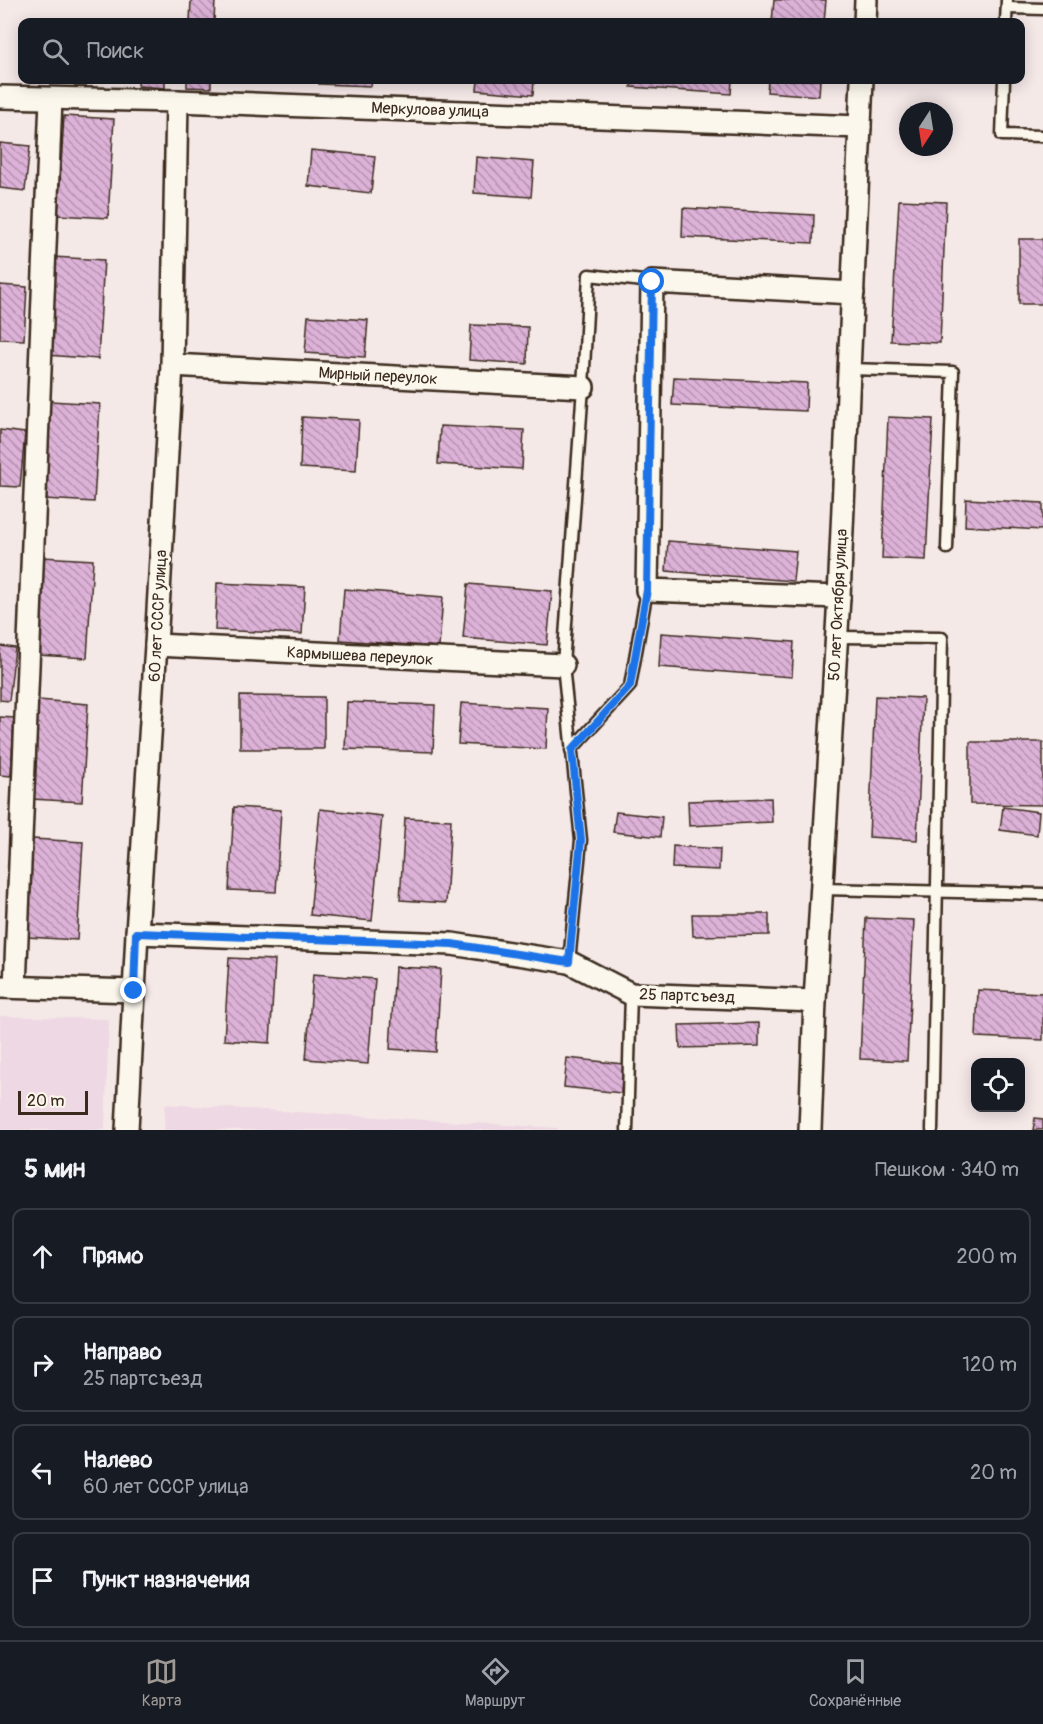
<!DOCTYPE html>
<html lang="ru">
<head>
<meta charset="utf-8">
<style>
  :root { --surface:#171b24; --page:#20242c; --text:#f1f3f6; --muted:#9ea1a6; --line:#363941; --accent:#9f9995 }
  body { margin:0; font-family:Pangolin,sans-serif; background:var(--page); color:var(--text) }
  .controls { position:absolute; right:18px; bottom:18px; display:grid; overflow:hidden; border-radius:12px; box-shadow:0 3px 15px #0003 }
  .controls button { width:54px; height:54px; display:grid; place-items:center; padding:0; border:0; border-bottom:2px solid var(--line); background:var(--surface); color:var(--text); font:30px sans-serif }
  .compass { position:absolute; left:899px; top:102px; width:54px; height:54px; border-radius:50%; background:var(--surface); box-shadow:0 3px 15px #0003; rotate:192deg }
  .scale { position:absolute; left:18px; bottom:15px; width:70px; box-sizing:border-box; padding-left:6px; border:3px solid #3b2a1e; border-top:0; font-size:16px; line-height:21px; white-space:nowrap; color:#3b2a1e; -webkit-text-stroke:4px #fbf7ec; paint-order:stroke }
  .stop { position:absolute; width:18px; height:18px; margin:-14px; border:4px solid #1a73e8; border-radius:50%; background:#fff }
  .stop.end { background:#1a73e8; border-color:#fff; box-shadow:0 2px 6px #0008 }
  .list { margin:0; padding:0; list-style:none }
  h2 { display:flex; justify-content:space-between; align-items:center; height:78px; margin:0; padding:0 24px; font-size:26px }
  h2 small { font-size:20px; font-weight:400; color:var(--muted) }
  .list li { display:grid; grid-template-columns:39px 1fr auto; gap:18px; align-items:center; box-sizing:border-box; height:96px; margin:0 12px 12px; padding:0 12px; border:2px solid var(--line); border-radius:12px }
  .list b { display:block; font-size:22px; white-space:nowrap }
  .list p { margin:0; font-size:20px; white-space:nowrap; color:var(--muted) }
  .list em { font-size:20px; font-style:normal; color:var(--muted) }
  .icon { flex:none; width:33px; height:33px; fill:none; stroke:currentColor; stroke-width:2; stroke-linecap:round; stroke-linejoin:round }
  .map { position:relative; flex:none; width:1043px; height:1130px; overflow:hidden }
  .search { position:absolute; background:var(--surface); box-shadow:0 3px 15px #0003; left:18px; right:18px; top:18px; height:66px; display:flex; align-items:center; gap:15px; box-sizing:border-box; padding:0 21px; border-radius:12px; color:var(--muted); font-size:22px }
  .sheet { height:510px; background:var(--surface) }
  nav { display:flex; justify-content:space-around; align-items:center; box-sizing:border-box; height:84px; border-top:2px solid var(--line); background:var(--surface); font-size:16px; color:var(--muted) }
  nav a { display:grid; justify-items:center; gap:3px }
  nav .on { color:var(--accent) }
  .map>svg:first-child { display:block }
</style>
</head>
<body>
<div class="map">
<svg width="1043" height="1130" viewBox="0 0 1043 1130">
  <defs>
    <pattern id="building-back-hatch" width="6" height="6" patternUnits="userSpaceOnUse" patternTransform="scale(1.5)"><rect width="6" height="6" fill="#ddb2d8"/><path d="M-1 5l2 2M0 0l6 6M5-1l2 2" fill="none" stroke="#b491af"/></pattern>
  </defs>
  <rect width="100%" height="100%" fill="#f5e9e8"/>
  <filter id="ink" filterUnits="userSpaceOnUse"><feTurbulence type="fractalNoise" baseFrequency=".0167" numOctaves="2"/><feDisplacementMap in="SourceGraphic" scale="12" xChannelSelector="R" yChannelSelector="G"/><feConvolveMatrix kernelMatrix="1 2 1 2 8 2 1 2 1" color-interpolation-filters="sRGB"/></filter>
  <g filter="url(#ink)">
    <g fill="#eed8e3">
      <path d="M0 1016 109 1019 105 1130H0Z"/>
      <path d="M165 1104 558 1128V1130H164Z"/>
    </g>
    <g fill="url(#building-back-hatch)" stroke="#3b2a1e" stroke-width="1.5">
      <path d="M191 0H215L214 22H190Z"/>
      <path d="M774 0H826L824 22H772Z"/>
      <path d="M138 80H165V88L138 86Z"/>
      <path d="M187 80H211V88L187 87Z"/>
      <path d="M319 80H372L371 86 319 84Z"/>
      <path d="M478 80H534L533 95 477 90Z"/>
      <path d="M632 80H732L731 94 631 87Z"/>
      <path d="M768 80H820L819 96 767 92Z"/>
      <path d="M64 116 114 119 108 218 58 215Z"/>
      <path d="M0 143 30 146 25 191 0 188Z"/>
      <path d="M311 150 375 156 371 193 308 186Z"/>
      <path d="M476 157 534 162 531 197 474 193Z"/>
      <path d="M899 200 946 202 940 343 891 341Z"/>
      <path d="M683 208 814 215 813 243 682 237Z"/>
      <rect x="1019" y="239" width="24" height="65"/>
      <path d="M53 257 104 260 98 359 47 355Z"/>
      <path d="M0 285 27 287 24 340 0 339Z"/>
      <path d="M308 316 368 320 365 357 305 353Z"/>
      <path d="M471 325 528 327 527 364 469 360Z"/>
      <path d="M674 377 807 383 806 411 672 405Z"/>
      <path d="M50 401 100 404 94 502 44 499Z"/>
      <path d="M302 417 359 420 356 471 300 468Z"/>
      <path d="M888 417 933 419 926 560 882 558Z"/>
      <path d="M440 426 524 430 522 469 438 464Z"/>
      <path d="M0 430 25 433 20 487 0 486Z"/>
      <path d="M966 499 1043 503V530L965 526Z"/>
      <path d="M668 541 796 551 793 581 666 571Z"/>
      <path d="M42 557 93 560 87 658 37 655Z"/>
      <path d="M217 583 305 587 302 634 215 630Z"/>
      <path d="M468 584 552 591 547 645 463 638Z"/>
      <path d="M344 589 443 597 439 647 340 640Z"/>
      <path d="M661 633 794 642 792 677 659 667Z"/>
      <path d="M0 646 15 648 9 701 0 700Z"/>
      <path d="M240 696 324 697V749H240Z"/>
      <path d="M875 696 923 698 917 840 869 837Z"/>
      <path d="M38 700 88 704 82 802 32 799Z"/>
      <path d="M347 702 435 705 433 752 345 749Z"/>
      <path d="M461 703 548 708 546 749 458 744Z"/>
      <path d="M0 717 14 718 11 776 0 775Z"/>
      <path d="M970 742H1043V805L970 804Z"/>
      <path d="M771 798 772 822 689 826 688 801Z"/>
      <path d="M234 807 281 810 276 892 229 890Z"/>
      <path d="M1003 807 1039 812 1037 835 1000 830Z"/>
      <path d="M320 809 382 816 372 921 310 915Z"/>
      <path d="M616 812 662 817 660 837 613 832Z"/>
      <path d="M405 818 451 820 446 903 400 900Z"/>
      <path d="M33 839 83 842 77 940 27 937Z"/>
      <path d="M673 846 720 849 719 870 672 868Z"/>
      <path d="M692 914H769V935L693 936Z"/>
      <path d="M866 918 914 920 907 1061 860 1059Z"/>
      <path d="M229 958 275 960 270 1043 224 1040Z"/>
      <path d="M395 967 441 969 436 1052 390 1049Z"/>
      <path d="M313 974 375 979 368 1064 306 1059Z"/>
      <path d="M978 990 1043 993V1040L976 1037Z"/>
      <path d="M759 1023V1046L680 1048 679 1025Z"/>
      <path d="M567 1058 623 1064 621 1093 564 1087Z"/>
      <path d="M1035 1118 1043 1119V1130H1033Z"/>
    </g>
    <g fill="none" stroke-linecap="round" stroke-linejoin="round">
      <g stroke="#3b2a1e" stroke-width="15">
        <g id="service">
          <path d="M1007 8 1043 9"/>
          <path d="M1006 22 1007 0"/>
          <path d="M1004 80 1002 135 1043 136"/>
          <path d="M849 369 953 372 947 548"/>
          <path d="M837 637 942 638 932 1130"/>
          <path d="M571 750 630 686 647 590"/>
          <path d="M822 889 1043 894"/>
          <path d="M569 962 581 840 563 665 583 387 589 275 652 282"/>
          <path d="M627 1130 631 994"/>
        </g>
      </g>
      <g stroke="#3b2a1e" stroke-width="26">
        <g id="minor">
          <path d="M865 22 866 0"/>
          <path d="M0 97 177 101 860 127"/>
          <path d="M172 365 583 387"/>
          <path d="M839 597 647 590 652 282 853 293"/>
          <path d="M156 645 563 665"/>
          <path d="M137 933 452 944 569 962 631 994 815 1001"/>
          <path d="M0 987 134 991"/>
          <path d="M15 987 51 99"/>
          <path d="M127 1130 137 933 156 645 172 365 177 101"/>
          <path d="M810 1130 815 1001 839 597 862 80"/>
        </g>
      </g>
      <use href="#service" stroke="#fbf7ec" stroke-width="10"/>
      <use href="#minor" stroke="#fbf7ec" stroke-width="21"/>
    </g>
  </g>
  <g fill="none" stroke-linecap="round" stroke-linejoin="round" filter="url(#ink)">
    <path stroke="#1a73e8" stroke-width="8" d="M134 991 136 933 452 944 569 962 581 840 572 750 630 686 647 590 652 282"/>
  </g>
  <g text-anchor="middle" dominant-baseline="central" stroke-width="6" stroke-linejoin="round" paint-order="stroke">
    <g font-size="16" fill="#3b2a1e" stroke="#fbf7ec">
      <text transform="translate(430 110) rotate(2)">Меркулова улица</text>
      <text transform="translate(378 376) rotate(3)">Мирный переулок</text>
      <text transform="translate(838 605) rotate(-87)">50 лет Октября улица</text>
      <text transform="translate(158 616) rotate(-87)">60 лет СССР улица</text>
      <text transform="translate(360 656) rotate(3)">Кармышева переулок</text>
      <text transform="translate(687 996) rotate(2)">25 партсъезд</text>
    </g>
  </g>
</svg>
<div class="controls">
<button><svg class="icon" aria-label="locate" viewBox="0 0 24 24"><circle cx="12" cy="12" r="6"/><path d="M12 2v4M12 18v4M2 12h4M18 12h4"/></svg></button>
</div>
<svg class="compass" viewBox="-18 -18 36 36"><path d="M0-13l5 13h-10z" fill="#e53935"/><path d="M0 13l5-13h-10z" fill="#9ea1a6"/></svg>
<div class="scale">20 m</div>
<div class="stop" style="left:652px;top:282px"></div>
<div class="stop end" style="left:134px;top:991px"></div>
<div class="search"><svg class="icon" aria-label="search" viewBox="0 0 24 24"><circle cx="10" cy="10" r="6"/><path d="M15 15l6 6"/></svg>Поиск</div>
</div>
<section class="sheet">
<h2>5 мин<small>Пешком · 340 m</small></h2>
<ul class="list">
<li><svg class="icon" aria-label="ahead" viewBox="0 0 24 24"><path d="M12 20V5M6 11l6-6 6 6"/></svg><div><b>Прямо</b></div><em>200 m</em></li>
<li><svg class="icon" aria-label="right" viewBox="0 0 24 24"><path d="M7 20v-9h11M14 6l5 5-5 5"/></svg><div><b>Направо</b><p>25 партсъезд</p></div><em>120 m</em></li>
<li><svg class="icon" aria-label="left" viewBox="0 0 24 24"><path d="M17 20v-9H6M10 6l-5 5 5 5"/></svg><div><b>Налево</b><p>60 лет СССР улица</p></div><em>20 m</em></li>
<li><svg class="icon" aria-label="arrive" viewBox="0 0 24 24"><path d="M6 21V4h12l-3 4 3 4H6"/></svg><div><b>Пункт назначения</b></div></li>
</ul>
</section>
<nav>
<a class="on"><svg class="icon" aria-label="map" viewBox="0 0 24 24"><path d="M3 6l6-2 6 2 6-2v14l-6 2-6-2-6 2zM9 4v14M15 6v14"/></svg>Карта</a>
<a><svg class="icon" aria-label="directions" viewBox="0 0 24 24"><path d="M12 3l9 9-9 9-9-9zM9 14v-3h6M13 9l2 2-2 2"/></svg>Маршрут</a>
<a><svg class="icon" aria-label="saved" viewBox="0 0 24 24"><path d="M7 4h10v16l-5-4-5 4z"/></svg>Сохранённые</a>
</nav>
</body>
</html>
